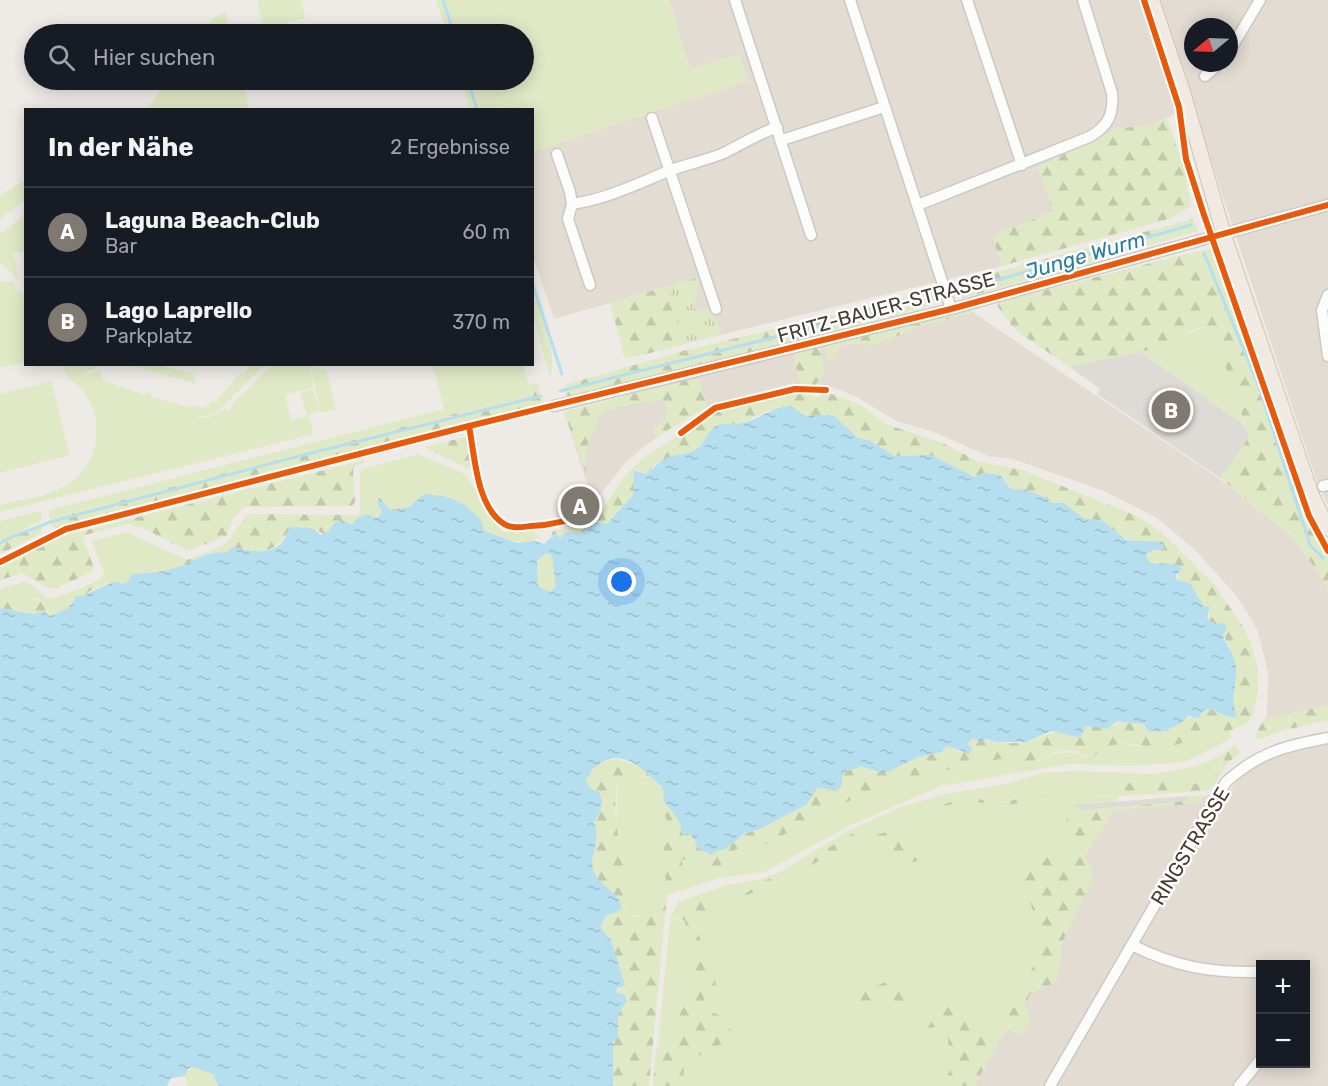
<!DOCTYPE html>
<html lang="de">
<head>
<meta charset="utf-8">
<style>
  :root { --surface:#171b24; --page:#20242c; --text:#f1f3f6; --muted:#9ea1a6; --line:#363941; --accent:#807972 }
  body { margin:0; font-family:Rubik,sans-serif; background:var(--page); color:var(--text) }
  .controls { position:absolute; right:18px; bottom:18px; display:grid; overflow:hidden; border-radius:0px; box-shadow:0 3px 15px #0003 }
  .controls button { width:54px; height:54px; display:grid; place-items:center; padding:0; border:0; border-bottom:2px solid var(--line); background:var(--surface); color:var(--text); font:30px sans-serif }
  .compass { position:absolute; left:1184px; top:18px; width:54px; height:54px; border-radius:50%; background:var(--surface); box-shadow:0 3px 15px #0003; rotate:251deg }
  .you { position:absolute; left:622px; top:582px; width:21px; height:21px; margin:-15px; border:4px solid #fff; border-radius:50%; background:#1a73e8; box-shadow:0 0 0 9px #1a73e833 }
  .badge { display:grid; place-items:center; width:39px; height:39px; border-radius:50%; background:var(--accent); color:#fff; font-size:20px; font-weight:700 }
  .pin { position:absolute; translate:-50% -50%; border:3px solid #fff; box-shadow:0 2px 6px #0006 }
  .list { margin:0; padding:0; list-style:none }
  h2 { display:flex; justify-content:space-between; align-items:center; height:78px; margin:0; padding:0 24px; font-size:26px }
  h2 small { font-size:20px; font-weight:400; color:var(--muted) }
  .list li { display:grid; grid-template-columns:39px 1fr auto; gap:18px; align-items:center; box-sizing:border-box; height:90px; padding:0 24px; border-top:2px solid var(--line) }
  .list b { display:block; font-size:22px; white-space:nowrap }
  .list p { margin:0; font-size:20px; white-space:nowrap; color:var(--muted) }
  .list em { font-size:20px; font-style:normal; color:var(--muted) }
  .icon { flex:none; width:33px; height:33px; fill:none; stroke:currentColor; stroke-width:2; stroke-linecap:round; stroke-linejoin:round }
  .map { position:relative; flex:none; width:1328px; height:1086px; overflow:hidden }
  .search { position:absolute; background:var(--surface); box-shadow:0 3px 15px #0003; left:24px; top:24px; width:510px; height:66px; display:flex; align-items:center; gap:15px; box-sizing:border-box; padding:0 21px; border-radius:33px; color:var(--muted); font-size:22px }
  .panel { position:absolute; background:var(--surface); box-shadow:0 3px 15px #0003; left:24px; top:108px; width:510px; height:258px; border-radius:0px }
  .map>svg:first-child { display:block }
</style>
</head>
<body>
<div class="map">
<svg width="1328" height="1086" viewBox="0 0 1328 1086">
  <defs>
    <pattern id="forest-firs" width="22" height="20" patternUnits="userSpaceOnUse" patternTransform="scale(1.5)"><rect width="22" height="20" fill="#e0e9c6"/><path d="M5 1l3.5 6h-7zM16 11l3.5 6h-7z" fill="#c1c9ab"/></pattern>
    <pattern id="park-tufts" width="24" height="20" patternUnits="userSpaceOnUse" patternTransform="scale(1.5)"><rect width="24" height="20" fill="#e0e9c6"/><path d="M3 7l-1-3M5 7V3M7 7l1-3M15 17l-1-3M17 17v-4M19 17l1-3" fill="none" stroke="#c1c9ab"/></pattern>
    <pattern id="water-ripples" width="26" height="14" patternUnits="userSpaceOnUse" patternTransform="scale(1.5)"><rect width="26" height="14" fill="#b5deee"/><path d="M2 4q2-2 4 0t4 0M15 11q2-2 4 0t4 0" fill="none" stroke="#9dbfcd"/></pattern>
  </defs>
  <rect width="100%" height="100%" fill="#eeebe6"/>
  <g fill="#e3dcd3" fill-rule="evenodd">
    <path d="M669 0H1142L1177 113 1148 126 1118 128 1093 142 1053 211 993 236 1002 266 683 344 668 286 554 319 533 256 532 152 748 81 739 54 690 69Z"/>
    <path d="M1158 0H1328V505L1318 485ZM1193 27H1229V63H1193Z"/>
    <path d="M968 309 1221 480 1294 538 1328 587V705L1264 720 1267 714 1268 672 1258 632 1251 619 1236 595 1194 549 1157 518 1104 491 1013 459 988 456 934 432 896 421 857 397 837 389 817 385 809 387 793 383 707 407 675 424 646 445 624 464 600 495 592 499 564 412Z"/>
    <path d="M1328 742V1086H974L1093 878 1077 869 1078 805 1226 794 1251 767 1267 757ZM1260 964H1306V1064H1260Z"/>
  </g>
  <g fill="#e0e9c6">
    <path d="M257 0H301L306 18 286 23 289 34H265Z"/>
    <path d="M436 0H669L690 69 739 54 748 81 533 152 532 110 470 109 461 80H524V34H447Z"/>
    <path d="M226 12 230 34H201L213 18Z"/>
    <path d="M168 80H242L249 109H147Z"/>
    <path d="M25 180V200L0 219V195Z"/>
    <path d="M25 215V252L13 253 20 281 0 263V234Z"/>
    <path d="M1194 221 1198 231 1151 245 1152 235Z"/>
    <path d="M1211 249 1216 251 1238 325 1237 329 1233 328C1221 302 1213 277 1197 254L1190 253Z"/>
    <path d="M1221 260 1226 264 1305 492 1328 548 1302 493 1275 409Z"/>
    <path d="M13 281 17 293 22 292 25 303V362L0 368V282Z"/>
    <path d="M532 282C543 311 558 347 550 378L533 314Z"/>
    <path d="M1206 327C1221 334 1238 406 1244 425L1140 352Z"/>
    <path d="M62 365H95L96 368 84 373 86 375 100 370 103 380 145 395 146 392 152 394V397L191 408 193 405 204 408 213 400 215 402 241 372 243 374 252 365H265L216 413 209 416H195C206 420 216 416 225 408L229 411 234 402 272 365H308L314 387 285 395 291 420 307 416 300 393 313 389 320 411 308 415 314 434 0 512V505C18 500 37 498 54 491 92 478 107 435 89 400 82 386 66 380 62 365Z"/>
    <path d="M128 365H158L194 374 196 384Z"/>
    <path d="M433 365H523L531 394 49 519V510L444 409Z"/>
    <path d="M310 366 320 370 326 369 336 410 321 413Z"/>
    <path d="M51 381 70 455 0 473V394Z"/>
    <path d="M418 454 465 474 503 532 535 531V535L540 537 528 543 501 539 484 531 464 504 436 494 421 497 409 507 390 510 383 500 378 504 382 513 377 518 366 514 357 518 356 515 360 512V472L363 469Z"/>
    <path d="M42 510 41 521 0 541V521Z"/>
    <path d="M126 532 187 560 174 559 178 568 157 573 132 574 128 582 122 584 116 581 108 584 98 581 104 574 92 541Z"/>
    <path d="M546 553 552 555 556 587 550 592 538 586 537 562Z"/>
    <path d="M26 581 49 599 60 596 52 606 36 598 0 600V589Z"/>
    <path d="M1221 730H1231V739L1185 762 1131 766 1071 764 941 786 851 825 764 872 720 878 667 895 656 909 644 916 631 915 616 824 618 782C629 781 645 786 655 781L659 785 656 799C664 811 670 825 671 839L665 845 669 861 666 867 682 870V860L689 858 705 868 727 859 736 849H750L844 803 916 776 1010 757 1028 764C1050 756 1065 746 1086 757L1102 748 1122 743 1137 746 1190 741Z"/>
    <path d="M1222 754 1218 763 1222 773 1194 784 1170 778 1161 782 1152 776 1136 782 1114 786 1108 792H1048L1001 803 968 797 904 819 965 800 1004 806 1062 794 1118 796 1112 813 1077 869 1093 878 974 1086H664L661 1038 658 1045 670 918 684 920 678 902 727 885 761 879 782 871 849 830 901 807 941 795 1006 784 1042 773 1079 771 1153 774 1188 768 1208 762Z"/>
    <path d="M193 1066 213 1074 218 1086H187L185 1076Z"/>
  </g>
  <g fill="url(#forest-firs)">
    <path d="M1167 118 1185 171 1191 206 1172 218 1002 266 992 236 1053 211 1038 167 1118 128 1148 126Z"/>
    <path d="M1192 219 1194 221 1152 235 1151 245 964 298 959 297 949 285Z"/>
    <path d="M1190 253 1197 254 1204 260 1233 328 1241 332 1271 408 1306 513 1328 553V587L1294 538 1220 478 1249 437 1218 344 1210 329C1197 323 1187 335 1176 340 1142 355 1105 360 1070 367L1015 330 998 307 999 299 1026 295Z"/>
    <path d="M668 286 683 345 625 359 610 303Z"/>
    <path d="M938 290 937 300 929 306 570 398 564 393 567 384 687 350Z"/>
    <path d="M968 309 972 313 921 326 875 345 848 344 840 347 833 359 827 360 825 345Z"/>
    <path d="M820 346 824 374 813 387 799 384 794 353Z"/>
    <path d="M694 378 699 379 707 407 656 437 653 430 666 418V403L663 400 636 403 601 413 586 448V473L564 412Z"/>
    <path d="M538 383 543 403 432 433 267 472 54 529 49 519 531 394 529 384Z"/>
    <path d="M796 392 818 397 826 392 859 404 886 424 945 444 977 461 1022 470 1135 515 1159 530 1213 583 1242 625 1251 643 1257 665 1258 691 1253 715 1247 723 1231 730 1164 748 1122 743 1102 748 1093 757C1085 757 1082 753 1075 751 1060 747 1042 759 1028 764L1010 757 916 776 844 803 766 844 750 849H736L719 867 705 868 690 858 682 860 683 881 673 887H668L665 876 669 861 663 848 670 839C670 825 664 811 656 799L659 785 664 789 663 800 679 821 684 836 690 833 694 842 716 851 726 849 746 833 760 829 806 805 817 788 832 790 843 773 857 766 890 771 918 757 942 752 946 746 961 752 973 738C988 740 1003 744 1019 743 1040 742 1051 724 1072 736L1084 730 1086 726 1112 727 1119 721 1144 724 1147 730C1167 740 1183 714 1202 716L1204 710C1217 708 1225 720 1237 717 1231 701 1232 695 1236 681 1239 667 1227 640 1220 628 1217 624 1213 624 1209 620V611L1198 600 1190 583 1176 580 1178 573 1157 563 1147 561 1148 554 1153 550 1161 551 1149 542 1122 538 1103 521 1083 518 1064 503H1052L1045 497 1011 489 1003 477 984 473 975 477 931 455 894 456 869 440 858 438 825 414 814 418 769 410 741 424 718 425 711 430 705 444 698 449 655 464 646 474 635 469 633 495 608 523 604 524 591 521 583 533 566 532 560 538 555 534 551 536 553 531 570 528 595 513 605 506 622 479 642 459 718 410Z"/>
    <path d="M468 436 476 466 472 471 425 447Z"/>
    <path d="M364 460 365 462 353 468 355 502 352 506 244 507 233 518 227 536 188 551 145 529 128 524 85 535 83 538 94 568 90 573 54 589 48 588 22 573 0 580V569L59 537Z"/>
    <path d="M247 514 356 515 357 518 354 525 324 534 312 528 291 527C274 555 263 554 233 547L226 553C206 550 195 561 178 568L174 558 187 560 222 546 230 539Z"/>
    <path d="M41 523 42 533 0 554V544Z"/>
    <path d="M98 581 108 584 90 591 61 613 49 616 0 608V600C20 596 34 597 52 605L60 596Z"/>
    <path d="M1328 705V720L1281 731 1258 740 1254 736 1264 720Z"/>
    <path d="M1235 745 1241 753 1228 762 1214 786 1207 791 1118 796 1062 794 1004 806 965 800 905 819 918 861C882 867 888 869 874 836L791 874 781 882 692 916 717 987 710 996 703 998 712 1012 727 1019 732 1036C728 1043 695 1056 684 1064L683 1086H653C655 1071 652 1043 667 1036L673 1038 683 1005 696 992 685 921 680 918H670L678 902 745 894 763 881 788 872 853 833 862 838 900 829 905 826 903 817 968 797 1001 803 1048 792H1108L1114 786 1136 782 1153 774 1161 782 1170 778 1194 784 1221 773 1218 763 1222 754Z"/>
    <path d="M616 759 639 765 655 781C647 785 628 781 618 782 608 820 629 875 631 915 648 923 657 901 667 895L649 1086H613V1042L618 1035V1014L627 1001 616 991 625 985 611 941 600 927 601 922 612 912 617 896C605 890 590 875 591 859 593 845 602 838 594 823L598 818 586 780C590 767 603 761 616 759Z"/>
    <path d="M1202 795V802L1192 804 1114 810 1085 856 1094 875 1061 945V963L1055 983 1031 993 1024 1005 1031 1018 1022 1035 1002 1028 1000 1024 1042 951 1040 933 1018 863 1074 851 1063 802 1078 805Z"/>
    <path d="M906 975 915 995 914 1001 898 1010 870 1001 845 1003 842 998Z"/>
    <path d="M949 1000 953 1001 954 1013 1001 1039 974 1086H943L950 1070 947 1022 942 1018 937 1027 930 1028 923 1025 925 1020Z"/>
  </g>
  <path fill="url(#park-tufts)" d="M699 277 696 299 693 303 696 311 709 307 722 333 683 344 668 286Z"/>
  <g fill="#dedad6">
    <path d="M1140 352 1244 425 1249 437 1220 478 1097 394 1100 389 1070 367Z"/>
    <path d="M1188 796V801L1080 810 1078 805Z"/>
  </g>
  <path fill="url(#water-ripples)" fill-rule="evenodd" d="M791 406 805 416 833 415 858 438 869 440 894 456 931 455 975 477 984 473 1000 475 1011 489 1025 490 1045 497 1052 503H1064L1083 518 1103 521 1126 540 1163 542 1164 550H1153L1147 554V561C1157 566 1169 561 1180 566L1182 569 1176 575V580L1190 583 1204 607 1210 606 1207 617 1213 624 1223 623 1227 626 1223 636C1227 647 1234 653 1236 666 1238 686 1229 695 1237 717 1226 720 1217 708 1204 710L1199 718 1188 716C1181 726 1159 736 1147 730L1144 724 1117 721 1108 729 1086 726 1081 736 1077 737 1051 731 1026 742H996L987 739 979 741 973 738 967 744 973 749 968 753 946 746 942 752 918 757 890 771 880 772 861 766 843 773 841 787 837 790 817 788 806 805 760 829 745 833 726 849 716 851 711 855 699 849 690 833 683 836 679 821 663 800 664 789C646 773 625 745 598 765 592 770 588 773 586 780L591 789 599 792C605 804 600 812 594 823 603 841 586 856 595 874 602 888 623 894 621 910L606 916 600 927 611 940 625 985 617 989 616 992 624 995 627 1001 618 1014V1036L613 1042V1086H218L213 1074 193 1067 189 1068 185 1076 171 1078 167 1086H0V608L34 614 44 611 49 616C61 613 72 608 76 596H82L116 581 122 584 128 582 132 574C147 573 160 573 175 568 194 563 205 550 226 553L233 547C249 551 272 557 284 540 287 535 286 531 291 527L312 528 321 535 329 531 334 523 341 520 352 525 357 518 366 514 377 518 382 512 378 504 379 497 390 510 409 507 424 494 444 496 464 504 481 520 484 531 518 543 535 541 544 544 555 534 560 538 566 532 583 533 591 521 604 524 608 523 633 495 634 470 646 474C655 467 662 458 673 456 681 454 687 455 695 450 706 444 706 432 716 426 722 423 731 425 738 424 758 421 771 407 791 406ZM546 553 552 555 556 587 550 592 538 586 537 561Z"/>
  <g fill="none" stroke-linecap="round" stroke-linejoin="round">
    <g stroke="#b5deee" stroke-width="3">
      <path d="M443 0 454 34"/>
      <path d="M468 80 477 110"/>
      <path d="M1204 253 1259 387 1310 545 1323 558"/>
      <path d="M532 282 562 374"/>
      <path d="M560 391 955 292 1191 225"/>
      <path d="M0 543C16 533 33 530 50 522L303 455 541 396"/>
    </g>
    <g stroke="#ccc9c4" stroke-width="13">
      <g id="minor">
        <path d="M735 0 811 235"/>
        <path d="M850 0 951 309"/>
        <path d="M967 0 1022 165"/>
        <path d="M1229 52 1260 0"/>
        <path d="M1205 76 1220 63"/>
        <path d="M652 118 716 309"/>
        <path d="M782 140 884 107"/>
        <path d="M557 154 570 192 572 204 568 219 590 285"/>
        <path d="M572 204C607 199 639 183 671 170 688 164 707 160 724 153 742 144 758 134 777 127"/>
        <path d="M918 205 1089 137C1108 127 1114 114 1112 93L1083 0"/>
        <path d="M1328 295 1322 310 1328 356"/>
        <path d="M554 406 951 309 1328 205"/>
        <path d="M1323 486 1328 485"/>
        <path d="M1132 945C1175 967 1212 973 1260 972"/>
        <path d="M1050 1086 1226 782C1259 752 1286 746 1328 738"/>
        <path d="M1239 1086 1260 1060"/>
      </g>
    </g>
    <g stroke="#d1c5b3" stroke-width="16">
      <path id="major" d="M1152 0 1183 92 1224 235 1311 493 1328 529"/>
    </g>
    <use href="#minor" stroke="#fcfcfb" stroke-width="10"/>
    <use href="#major" stroke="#f1eae2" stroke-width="14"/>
    <g stroke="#fff" stroke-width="10">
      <g id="cycleway">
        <path d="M1144 0 1179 107 1186 159 1203 212 1309 516 1328 551"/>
        <path d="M469 426C475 456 476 506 504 524 512 529 522 527 531 526 554 525 573 520 594 511"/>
        <path d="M681 433 715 408 795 389 826 390"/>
        <path d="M0 562 66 529 469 426 951 309 1328 205"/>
      </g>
    </g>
    <use href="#cycleway" stroke="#e8590c" stroke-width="6"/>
  </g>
  <g text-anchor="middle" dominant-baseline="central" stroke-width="5" stroke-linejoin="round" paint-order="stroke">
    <g font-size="20" fill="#443c33" stroke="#fff">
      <text transform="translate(886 307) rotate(-15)">FRITZ-BAUER-STRASSE</text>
      <text transform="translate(1190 846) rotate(-59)">RINGSTRASSE</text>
    </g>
    <g font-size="21" font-style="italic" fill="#287da2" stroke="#fff">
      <text transform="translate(1085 255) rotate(-16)">Junge Wurm</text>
    </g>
  </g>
</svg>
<div class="controls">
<button>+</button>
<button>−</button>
</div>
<svg class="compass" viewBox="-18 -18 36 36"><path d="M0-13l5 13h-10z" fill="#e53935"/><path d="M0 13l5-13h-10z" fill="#9ea1a6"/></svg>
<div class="you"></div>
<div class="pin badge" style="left:580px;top:506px">A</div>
<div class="pin badge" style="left:1171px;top:410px">B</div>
<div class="search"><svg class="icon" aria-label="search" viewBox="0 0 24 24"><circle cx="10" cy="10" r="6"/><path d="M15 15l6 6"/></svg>Hier suchen</div>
<section class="panel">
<h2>In der Nähe<small>2 Ergebnisse</small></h2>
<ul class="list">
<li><span class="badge">A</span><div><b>Laguna Beach-Club</b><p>Bar</p></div><em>60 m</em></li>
<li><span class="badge">B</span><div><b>Lago Laprello</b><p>Parkplatz</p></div><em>370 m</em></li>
</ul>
</section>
</div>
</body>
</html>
